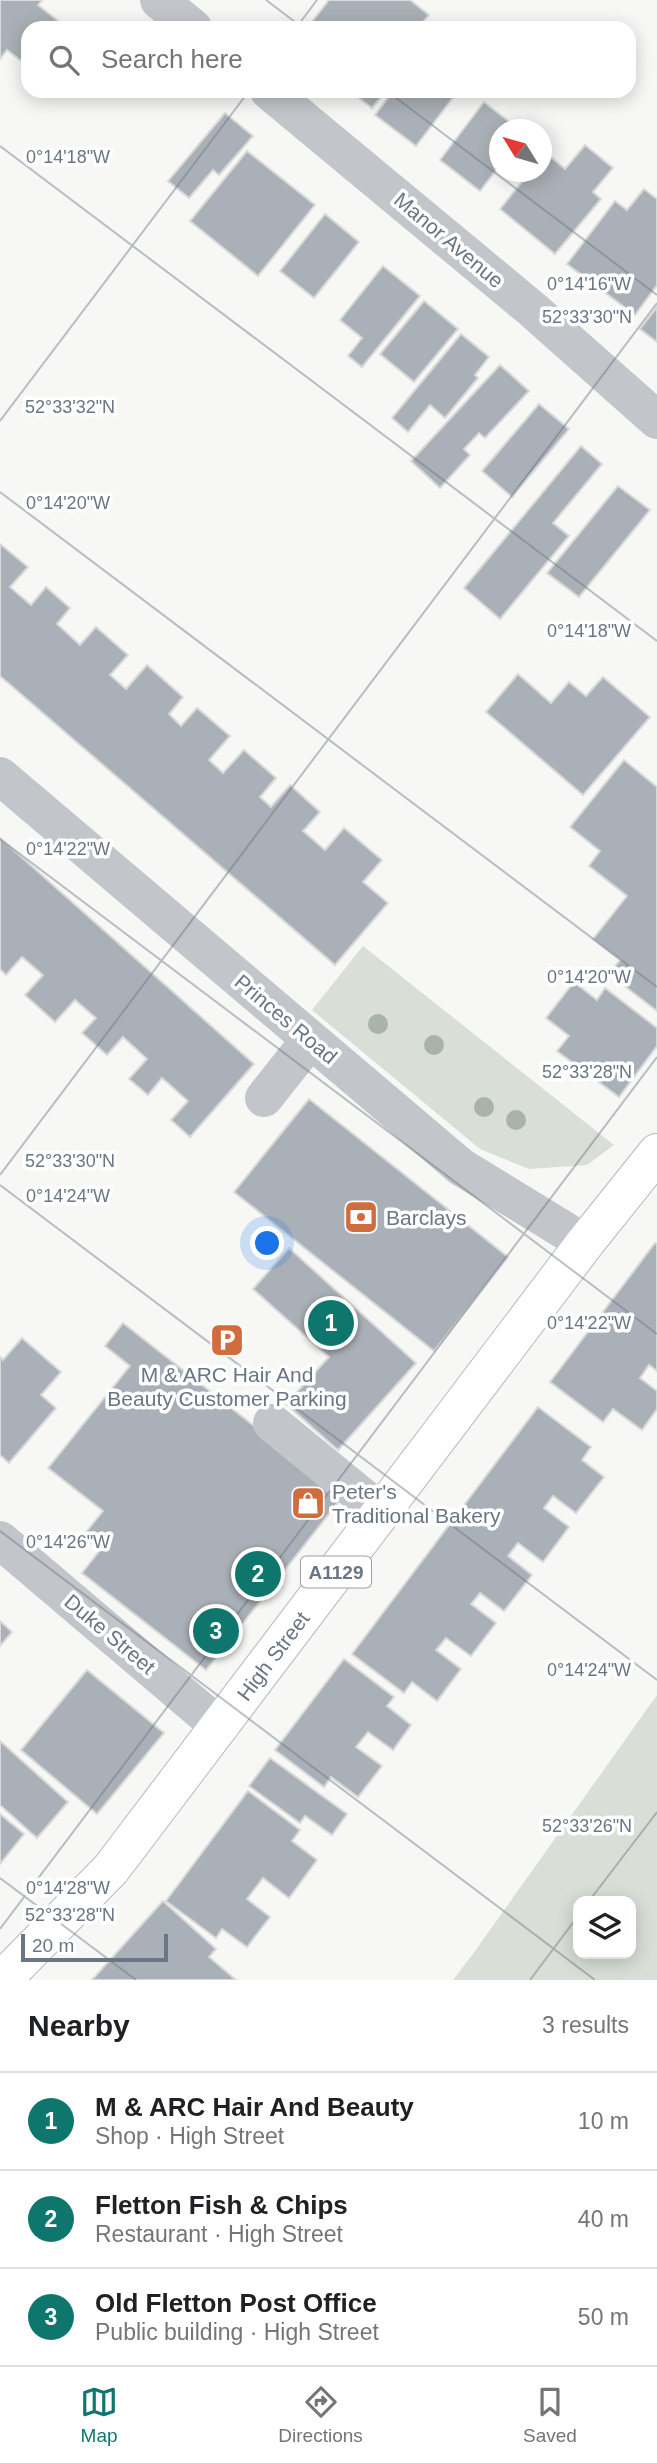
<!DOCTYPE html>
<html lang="en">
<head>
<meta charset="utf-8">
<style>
  :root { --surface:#fff; --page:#f2f2f2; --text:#202124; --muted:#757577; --line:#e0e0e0; --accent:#0f766e }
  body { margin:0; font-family:Helvetica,sans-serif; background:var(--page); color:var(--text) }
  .controls { position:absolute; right:21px; bottom:21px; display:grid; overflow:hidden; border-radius:14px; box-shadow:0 4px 18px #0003 }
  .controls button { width:63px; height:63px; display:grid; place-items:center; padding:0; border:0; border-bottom:2px solid var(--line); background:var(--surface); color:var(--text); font:35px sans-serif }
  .compass { position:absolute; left:489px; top:119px; width:63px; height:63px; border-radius:50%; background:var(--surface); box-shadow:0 4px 18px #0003; rotate:307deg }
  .scale { position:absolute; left:21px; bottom:18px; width:147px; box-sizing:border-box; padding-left:7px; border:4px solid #6a7683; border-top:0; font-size:19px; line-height:24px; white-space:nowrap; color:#6a7683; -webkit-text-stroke:5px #fff; paint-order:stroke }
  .you { position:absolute; left:268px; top:1244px; width:24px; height:24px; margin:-18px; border:5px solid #fff; border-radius:50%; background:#1a73e8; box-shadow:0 0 0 10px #1a73e833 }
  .badge { display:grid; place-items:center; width:46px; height:46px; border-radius:50%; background:var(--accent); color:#fff; font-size:23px; font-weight:700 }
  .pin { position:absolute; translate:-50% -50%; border:4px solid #fff; box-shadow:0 2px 7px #0006 }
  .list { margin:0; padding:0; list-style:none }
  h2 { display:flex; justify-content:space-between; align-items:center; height:91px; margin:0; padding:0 28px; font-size:30px }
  h2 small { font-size:23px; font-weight:400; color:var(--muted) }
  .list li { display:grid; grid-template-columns:46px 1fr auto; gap:21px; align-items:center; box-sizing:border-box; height:98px; padding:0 28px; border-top:2px solid var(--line) }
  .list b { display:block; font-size:26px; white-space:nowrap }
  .list p { margin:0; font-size:23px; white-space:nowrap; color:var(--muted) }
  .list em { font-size:23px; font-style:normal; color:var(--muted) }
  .icon { flex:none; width:38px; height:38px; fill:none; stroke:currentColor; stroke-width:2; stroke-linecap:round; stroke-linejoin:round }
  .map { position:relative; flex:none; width:657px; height:1980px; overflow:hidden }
  .search { position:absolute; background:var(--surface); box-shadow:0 4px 18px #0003; left:21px; right:21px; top:21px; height:77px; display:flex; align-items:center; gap:18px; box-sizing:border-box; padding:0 24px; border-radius:21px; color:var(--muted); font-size:26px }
  .sheet { height:385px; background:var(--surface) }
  nav { display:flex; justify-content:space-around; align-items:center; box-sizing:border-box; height:98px; border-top:2px solid var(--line); background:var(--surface); font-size:19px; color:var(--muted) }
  nav a { display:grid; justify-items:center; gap:4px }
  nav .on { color:var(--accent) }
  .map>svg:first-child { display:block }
</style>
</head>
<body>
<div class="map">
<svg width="657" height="1980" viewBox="0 0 657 1980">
  <rect width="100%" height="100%" fill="#f7f8f6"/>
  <g fill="#d9ded7" fill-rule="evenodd">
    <path d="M363 946 614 1145 587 1165 529 1169 480 1149 312 1010Z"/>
    <path d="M657 1695V1980H453L475 1951ZM578 1901H631V1954H578Z"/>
  </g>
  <g fill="#aab0b7" stroke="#d9d9d8" stroke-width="2">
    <path d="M0 0H42L38 5 66 27 28 28V66L7 50 0 59Z"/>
    <path d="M329 0H410L429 15 418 28H317L311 23Z"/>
    <path d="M350 91H386L372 108Z"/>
    <path d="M393 91H458L416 146 375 115Z"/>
    <path d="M484 102 520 130H500V165L480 191 440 160Z"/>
    <path d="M225 113 253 136 219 175 213 170 189 198 168 181Z"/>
    <path d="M585 145 613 168 593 192 601 199 555 254 500 209 530 172H542V158L546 153 565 169Z"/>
    <path d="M247 151 315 205 258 276 190 221Z"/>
    <path d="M644 189 657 199V285L635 315 567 264 615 201 627 210Z"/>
    <path d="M325 214 359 242 314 298 280 271Z"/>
    <path d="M383 266 420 296 362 367 348 356 362 338 340 320Z"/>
    <path d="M424 301 458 329 414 382 380 354Z"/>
    <path d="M657 307V342L640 329Z"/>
    <path d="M461 334 489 357 475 375 478 378 445 418 430 405 408 432 392 418Z"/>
    <path d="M500 365 529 391 485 438 479 433 464 449 470 455 440 488 411 461Z"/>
    <path d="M539 404 569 429 512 497 482 471Z"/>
    <path d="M581 446 602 464 553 523 569 536 500 619 464 588Z"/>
    <path d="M618 486 650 510 579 597 547 573Z"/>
    <path d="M0 544 28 567 10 587 31 605 46 587 70 608 57 624 80 645 96 627 128 655 110 675 126 689 147 665 183 697 169 714 181 726 197 708 230 736 209 760 223 773 244 750 276 778 260 797 271 807 290 785 320 812 303 831 325 850 344 828 382 860 363 882 388 903 335 965 0 676Z"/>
    <path d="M518 674 551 703 569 682 586 696 603 677 650 717 583 795 486 712Z"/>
    <path d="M624 760 657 787V1011L609 974 620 960 593 939 627 896 589 866 600 851 570 827Z"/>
    <path d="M0 838 254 1064 190 1137 171 1120 188 1101 162 1078 148 1095 129 1079 147 1059 123 1037 107 1055 82 1033 96 1018 75 1000 55 1022 25 995 43 975 22 957 6 975 0 969Z"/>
    <path d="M574 982 597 1000 605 988 657 1028V1046L619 1097 557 1051 569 1036 546 1018Z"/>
    <path d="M309 1099 508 1257 434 1351 234 1192Z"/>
    <path d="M655 1243 657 1244V1371L649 1365 640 1378 657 1391V1409L642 1430 613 1409 603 1422 550 1382Z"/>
    <path d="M289 1248 416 1363 338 1450 286 1404 329 1357 253 1289Z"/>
    <path d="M123 1323 343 1496 206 1670 82 1573 100 1550 83 1536 103 1511 48 1468 130 1366 105 1346Z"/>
    <path d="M22 1338 61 1372 41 1395 56 1408 9 1463 0 1455V1357L3 1360Z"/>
    <path d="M538 1407 591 1447 582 1460 604 1477 576 1513 553 1496 544 1508 569 1527 543 1562 518 1543 508 1556 532 1575 504 1611 480 1593 471 1604 496 1623 471 1656 446 1638 436 1650 461 1669 437 1701 412 1682 404 1693 352 1654Z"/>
    <path d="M0 1621 12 1632 0 1646Z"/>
    <path d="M344 1659 394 1697 387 1706 411 1725 393 1750 368 1732 356 1747 382 1766 358 1797 331 1777 324 1787 275 1750Z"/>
    <path d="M87 1670 164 1733 97 1814 21 1750Z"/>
    <path d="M0 1741 68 1802 37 1838 0 1805Z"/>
    <path d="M270 1758 347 1814 332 1835 305 1816 300 1823 249 1786Z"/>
    <path d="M248 1791 300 1830 292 1841 317 1860 289 1898 263 1878 247 1899 270 1917 247 1947 222 1929 216 1938 166 1901Z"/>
    <path d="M0 1814 24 1834 0 1864Z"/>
    <path d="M163 1901 216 1949 209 1957 236 1980H92Z"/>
  </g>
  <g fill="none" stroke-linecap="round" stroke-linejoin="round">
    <g stroke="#b6b9bd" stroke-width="40">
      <path id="major" d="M2 1980 111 1869 585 1243 657 1153"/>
    </g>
    <g stroke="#c2c5c9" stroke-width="38">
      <path d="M159 0 193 28"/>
      <path d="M269 91 533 310 657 420"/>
      <path d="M0 776 461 1167 585 1243"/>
      <path d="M264 1098 310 1040"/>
      <path d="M272 1423 381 1512"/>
      <path d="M0 1540 220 1727"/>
    </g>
    <use href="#major" stroke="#fff" stroke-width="38"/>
  </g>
  <g fill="#a9b3a8">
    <circle cx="378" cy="1024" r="10"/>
    <circle cx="434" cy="1045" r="10"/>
    <circle cx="484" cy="1107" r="10"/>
    <circle cx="516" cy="1120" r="10"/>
  </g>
  <path fill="none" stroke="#6a7683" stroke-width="2" stroke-opacity="0.45" d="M266 0 303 28M296 28 317 0M387 91 657 295M0 146 657 641M0 421 249 91M0 492 657 987M0 839 657 1334M0 1175 657 303M0 1185 657 1680M0 1531 595 1980M0 1878 136 1980M589 1901 657 1812M0 1929 657 1057M530 1980 578 1916"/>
  <defs>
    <g id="bank-square" transform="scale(1.75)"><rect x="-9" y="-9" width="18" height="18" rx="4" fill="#d06d3e" stroke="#fff"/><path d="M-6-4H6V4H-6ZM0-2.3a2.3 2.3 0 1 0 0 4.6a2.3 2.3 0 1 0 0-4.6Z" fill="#fff"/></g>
    <g id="parking-square" transform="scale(1.75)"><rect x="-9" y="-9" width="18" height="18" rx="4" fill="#d06d3e" stroke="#fff"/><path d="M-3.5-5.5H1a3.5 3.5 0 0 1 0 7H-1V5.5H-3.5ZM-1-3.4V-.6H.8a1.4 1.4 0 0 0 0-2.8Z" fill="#fff"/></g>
    <g id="shop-square" transform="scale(1.75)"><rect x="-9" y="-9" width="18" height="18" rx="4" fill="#d06d3e" stroke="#fff"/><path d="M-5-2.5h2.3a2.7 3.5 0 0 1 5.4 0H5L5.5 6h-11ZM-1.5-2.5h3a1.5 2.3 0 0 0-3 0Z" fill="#fff"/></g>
  </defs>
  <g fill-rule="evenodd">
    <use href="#bank-square" x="361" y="1217"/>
    <use href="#parking-square" x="227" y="1340"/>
    <use href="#shop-square" x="308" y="1503"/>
  </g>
  <g text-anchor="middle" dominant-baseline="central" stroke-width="7" stroke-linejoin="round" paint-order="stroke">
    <rect fill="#fff" stroke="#979fa8" stroke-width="2" x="301" y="1556.5" width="70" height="31" rx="5"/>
    <g font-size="19" font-weight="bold" fill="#6a7683">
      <text x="336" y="1572">A1129</text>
    </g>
    <g font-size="21" fill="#6a7683" stroke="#fff">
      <text transform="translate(449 240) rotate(40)">Manor Avenue</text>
      <text transform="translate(286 1019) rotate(40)">Princes Road</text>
      <text transform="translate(110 1634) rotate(40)">Duke Street</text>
      <text transform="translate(273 1656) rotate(-53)">High Street</text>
    </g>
    <g font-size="21" fill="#6a7683" stroke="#fff" text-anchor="start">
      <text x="386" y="1217">Barclays</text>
      <text x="227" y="1374" text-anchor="middle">M &amp; ARC Hair And<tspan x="227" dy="24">Beauty Customer Parking</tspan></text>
      <text x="332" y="1491">Peter's<tspan x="332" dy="24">Traditional Bakery</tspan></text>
    </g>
  </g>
  <g font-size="18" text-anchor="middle" fill="#6a7683" stroke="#fff" stroke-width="7" stroke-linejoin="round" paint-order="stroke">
    <text x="68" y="163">0°14'18"W</text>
    <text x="589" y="290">0°14'16"W</text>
    <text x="587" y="323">52°33'30"N</text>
    <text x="70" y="413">52°33'32"N</text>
    <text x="68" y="509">0°14'20"W</text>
    <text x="589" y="637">0°14'18"W</text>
    <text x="68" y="855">0°14'22"W</text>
    <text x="589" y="983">0°14'20"W</text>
    <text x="587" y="1078">52°33'28"N</text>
    <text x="70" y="1167">52°33'30"N</text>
    <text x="68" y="1202">0°14'24"W</text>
    <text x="589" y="1329">0°14'22"W</text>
    <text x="68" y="1548">0°14'26"W</text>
    <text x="589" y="1676">0°14'24"W</text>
    <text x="587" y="1832">52°33'26"N</text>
    <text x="68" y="1894">0°14'28"W</text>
    <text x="70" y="1921">52°33'28"N</text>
  </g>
</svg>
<div class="controls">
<button><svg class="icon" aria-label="layers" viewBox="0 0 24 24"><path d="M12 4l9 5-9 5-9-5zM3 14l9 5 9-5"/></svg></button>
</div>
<svg class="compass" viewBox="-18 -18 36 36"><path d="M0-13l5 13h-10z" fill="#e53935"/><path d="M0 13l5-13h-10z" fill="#757577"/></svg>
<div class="scale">20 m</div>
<div class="you"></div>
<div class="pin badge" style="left:331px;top:1323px">1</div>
<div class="pin badge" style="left:258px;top:1574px">2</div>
<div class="pin badge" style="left:216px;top:1631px">3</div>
<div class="search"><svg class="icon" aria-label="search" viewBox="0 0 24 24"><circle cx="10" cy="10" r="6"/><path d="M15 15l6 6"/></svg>Search here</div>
</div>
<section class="sheet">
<h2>Nearby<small>3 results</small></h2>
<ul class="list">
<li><span class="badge">1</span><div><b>M &amp; ARC Hair And Beauty</b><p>Shop · High Street</p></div><em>10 m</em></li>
<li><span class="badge">2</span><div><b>Fletton Fish &amp; Chips</b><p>Restaurant · High Street</p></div><em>40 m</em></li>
<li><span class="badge">3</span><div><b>Old Fletton Post Office</b><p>Public building · High Street</p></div><em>50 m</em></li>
</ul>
</section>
<nav>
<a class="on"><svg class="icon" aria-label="map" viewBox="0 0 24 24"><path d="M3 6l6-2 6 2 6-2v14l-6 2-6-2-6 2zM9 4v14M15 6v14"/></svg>Map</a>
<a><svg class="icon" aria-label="directions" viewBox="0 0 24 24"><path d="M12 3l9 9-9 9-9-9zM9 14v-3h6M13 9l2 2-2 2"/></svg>Directions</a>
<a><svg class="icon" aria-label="saved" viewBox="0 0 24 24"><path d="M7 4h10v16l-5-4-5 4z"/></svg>Saved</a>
</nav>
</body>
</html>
